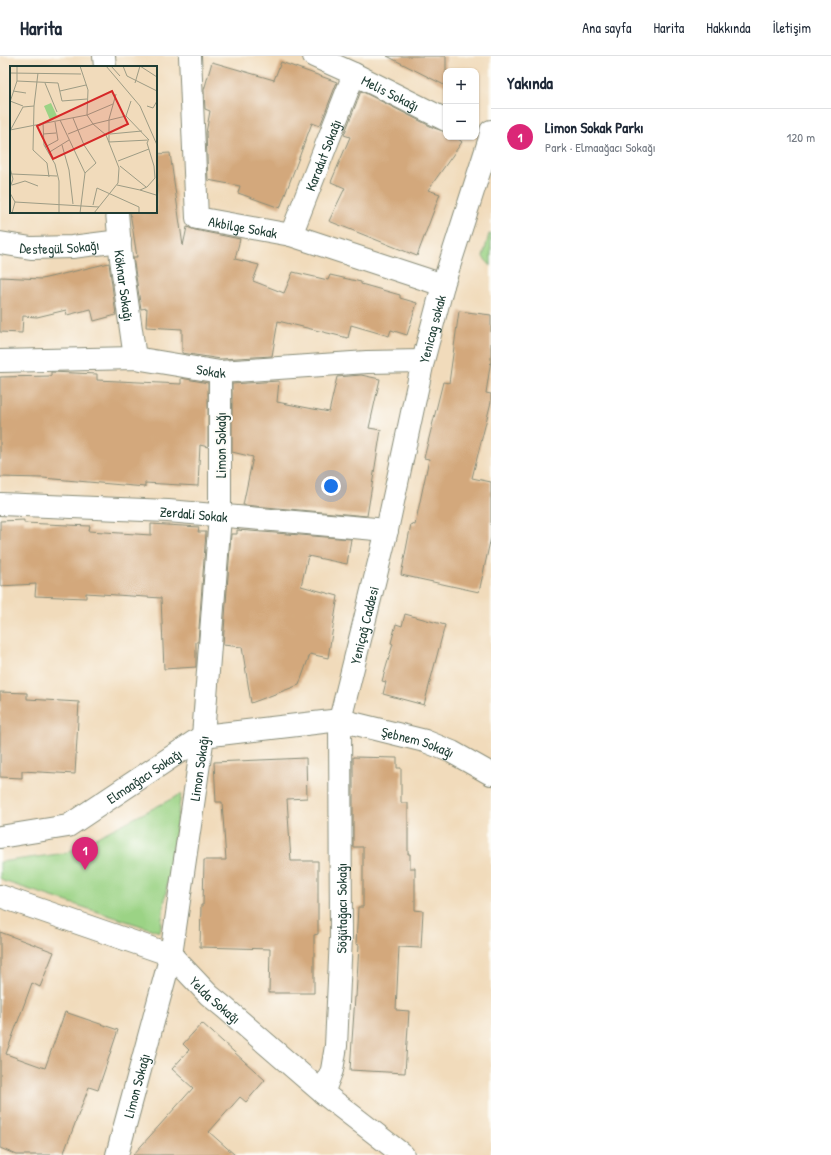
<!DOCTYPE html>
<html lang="tr">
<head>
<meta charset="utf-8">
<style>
  :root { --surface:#fff; --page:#f2f2f3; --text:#1f2937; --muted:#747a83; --line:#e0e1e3; --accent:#db2777 }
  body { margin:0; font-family:"Patrick Hand",sans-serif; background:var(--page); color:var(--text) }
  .controls { position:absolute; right:12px; top:12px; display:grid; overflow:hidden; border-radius:8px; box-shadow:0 1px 3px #0004 }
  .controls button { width:36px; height:36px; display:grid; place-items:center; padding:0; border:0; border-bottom:1px solid var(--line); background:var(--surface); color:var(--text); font:20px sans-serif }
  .you { position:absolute; left:331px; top:430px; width:14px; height:14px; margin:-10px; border:3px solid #fff; border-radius:50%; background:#1a73e8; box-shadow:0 0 0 6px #1a73e833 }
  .badge { display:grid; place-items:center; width:26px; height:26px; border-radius:50%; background:var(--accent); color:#fff; font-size:13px; font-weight:700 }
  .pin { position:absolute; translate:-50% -33px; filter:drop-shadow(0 1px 2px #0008) }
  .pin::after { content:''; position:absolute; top:21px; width:14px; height:12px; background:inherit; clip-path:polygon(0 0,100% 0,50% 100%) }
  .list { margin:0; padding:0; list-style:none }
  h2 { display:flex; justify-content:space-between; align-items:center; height:52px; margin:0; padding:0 16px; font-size:17px }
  h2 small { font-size:13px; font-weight:400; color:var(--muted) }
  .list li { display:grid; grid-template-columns:26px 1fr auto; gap:12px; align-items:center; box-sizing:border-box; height:56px; padding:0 16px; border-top:1px solid var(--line) }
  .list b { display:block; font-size:15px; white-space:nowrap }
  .list p { margin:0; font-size:13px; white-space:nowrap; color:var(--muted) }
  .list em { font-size:13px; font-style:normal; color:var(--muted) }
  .map { position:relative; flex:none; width:491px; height:1099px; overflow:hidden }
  header { display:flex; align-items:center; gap:24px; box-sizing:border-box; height:56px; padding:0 20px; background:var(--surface); border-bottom:1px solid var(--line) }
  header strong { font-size:19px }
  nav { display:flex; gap:22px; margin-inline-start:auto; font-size:14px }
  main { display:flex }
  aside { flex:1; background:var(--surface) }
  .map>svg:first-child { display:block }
</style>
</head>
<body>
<header>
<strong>Harita</strong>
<nav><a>Ana sayfa</a><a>Harita</a><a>Hakkında</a><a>İletişim</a></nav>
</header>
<main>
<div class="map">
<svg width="491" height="1099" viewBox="0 0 491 1099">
  <rect width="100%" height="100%" fill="#fdfcf7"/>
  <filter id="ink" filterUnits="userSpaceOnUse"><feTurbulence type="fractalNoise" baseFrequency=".025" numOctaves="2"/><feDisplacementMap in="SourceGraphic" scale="8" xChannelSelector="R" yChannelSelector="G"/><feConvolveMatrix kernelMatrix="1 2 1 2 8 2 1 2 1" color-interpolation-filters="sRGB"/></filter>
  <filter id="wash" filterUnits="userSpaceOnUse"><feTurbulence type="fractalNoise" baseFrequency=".012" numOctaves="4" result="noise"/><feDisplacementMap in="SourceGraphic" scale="16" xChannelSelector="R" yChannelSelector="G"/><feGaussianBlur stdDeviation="0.9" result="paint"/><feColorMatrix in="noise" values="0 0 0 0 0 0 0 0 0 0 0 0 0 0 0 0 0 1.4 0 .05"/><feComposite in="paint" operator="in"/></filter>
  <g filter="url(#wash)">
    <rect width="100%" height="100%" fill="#f1dbbb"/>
    <g fill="#9bd385" stroke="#5d885c">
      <path d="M489 178H491V210L483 201Z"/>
      <path d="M181 738 160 876 3 825 0 822V806L66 797Z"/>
    </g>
    <g id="blocks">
      <g fill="#d3a87c">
        <path d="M387 0H446V30Z"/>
        <path d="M212 6 274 24 281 6 337 26 320 70 312 67 280 152 238 137 240 130 208 124 206 77 210 55 205 53 204 34Z"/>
        <path d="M361 35 434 72 446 76V81H456L462 86 428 134 440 138 417 200 329 165 345 132 331 126 350 81 344 79Z"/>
        <path d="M170 97 183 190 187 171 195 174 240 183 235 203 259 209 253 225 284 237 293 216 328 224 330 219 361 226V228L400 239V242L417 247 407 279 391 274 389 280 351 269 348 282 278 265 272 300 221 303 182 297V273L146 271 147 252 141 253 133 201H137L130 156H156V98Z"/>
        <path d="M109 207 116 259 94 265 91 253 67 259 66 254 37 261 23 260 22 277 0 276V221L42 223Z"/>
        <path d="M459 255 491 259V304L486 337 491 338V346L472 422 491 426V481L479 536 401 519 411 468 415 469 429 403 424 402 443 326 449 327Z"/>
        <path d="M51 316 97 318V324L181 328V322L208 327V391L200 389 198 430 145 427V431L43 422 0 421V321L51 320Z"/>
        <path d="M361 319 380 323 369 372 381 374 367 460 243 449 253 401 232 396V328L279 325 277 346 329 356 337 321Z"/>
        <path d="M24 464V467L90 470 89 475 151 479V468L199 471 198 476H206L198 586H196V611L164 613 161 542 86 537V542L35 540 36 528 0 530V465Z"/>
        <path d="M237 474 351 483 347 508 308 500 301 530 338 540 328 602 310 598 299 629 251 647 242 591 223 589 231 478H237Z"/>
        <path d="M405 558 445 569 424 649 383 638 386 626 382 625 393 588 391 587 396 568 402 570Z"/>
        <path d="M0 636 27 637V643L79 646 75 718 22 715V722L0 721Z"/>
        <path d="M353 701 397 702V712H401V747H408V798H410V812H415V854L423 855 421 892 399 891 396 954 409 955 405 1017 350 1014 355 941H356L359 889 356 888 358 851H363V791H353Z"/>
        <path d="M306 702 307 742 287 743 291 805H318V878L314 879V937H269L270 893 200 891 201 849H203L204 804H226L222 746H216L214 706Z"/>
        <path d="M0 876 54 896 40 931 32 927 6 998 45 1012 65 956 118 974 98 1034 89 1031 63 1099H17L0 1092Z"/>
        <path d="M202 967 265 1024 246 1046 240 1041 209 1076 235 1099H133L193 1032 172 1013 189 994 183 988Z"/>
      </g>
    </g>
  </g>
  <g filter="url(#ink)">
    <use href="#blocks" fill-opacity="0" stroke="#888c78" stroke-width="1"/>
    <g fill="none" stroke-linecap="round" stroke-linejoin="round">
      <g stroke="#888c78" stroke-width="24">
        <g id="minor">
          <path d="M104 0 105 11"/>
          <path id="s1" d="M190 0 197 162 291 179 443 229"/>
          <path id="s2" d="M314 0 354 18 446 64"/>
          <path id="s3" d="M117 156 121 203 135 302"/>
          <path id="s4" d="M291 179 354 18"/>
          <path id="s5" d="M0 187 31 192 72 191 120 185"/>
          <path id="s6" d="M0 305 135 302 220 316 367 306 423 305"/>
          <path id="s7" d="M0 448 168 455 387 474"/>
          <path id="s8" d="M0 781 68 770 203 680 340 664 425 685 452 696 491 718"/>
          <path id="s9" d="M0 840 171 899 209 939 225 952 323 1037 403 1099"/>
          <path id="s10" d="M323 1037 332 1014 336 990 341 881 340 664 387 474 423 305 443 229 489 85 491 75"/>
          <path id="s11" d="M117 1099 171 899 203 680 220 460V316"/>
        </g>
      </g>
      <use href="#minor" stroke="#fff" stroke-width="22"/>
    </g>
  </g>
  <g text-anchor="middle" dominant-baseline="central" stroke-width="4" stroke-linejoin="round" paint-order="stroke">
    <g font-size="14" fill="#1f3d34" stroke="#fdfcf7">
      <text stroke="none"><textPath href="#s2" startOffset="85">Melis Sokağı</textPath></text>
      <text stroke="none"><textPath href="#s4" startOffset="86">Karadut Sokağı</textPath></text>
      <text stroke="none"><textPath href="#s1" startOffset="209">Akbilge Sokak</textPath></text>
      <text stroke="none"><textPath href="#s5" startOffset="60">Destegül Sokağı</textPath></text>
      <text stroke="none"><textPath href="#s3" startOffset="74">Köknar Sokağı</textPath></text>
      <text stroke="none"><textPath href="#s10" startOffset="777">Yenicag sokak</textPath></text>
      <text stroke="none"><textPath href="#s6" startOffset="212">Sokak</textPath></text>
      <text transform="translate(220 389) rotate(-90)">Limon Sokağı</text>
      <text stroke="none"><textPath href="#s7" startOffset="194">Zerdali Sokak</textPath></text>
      <text stroke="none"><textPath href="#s10" startOffset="473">Yeniçağ Caddesi</textPath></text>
      <text stroke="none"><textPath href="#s8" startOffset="450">Şebnem Sokağı</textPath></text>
      <text stroke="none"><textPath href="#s11" startOffset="396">Limon Sokağı</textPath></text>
      <text stroke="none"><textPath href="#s8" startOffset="160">Elmaağacı Sokağı</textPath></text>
      <text stroke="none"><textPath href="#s10" startOffset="187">Söğütağacı Sokağı</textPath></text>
      <text stroke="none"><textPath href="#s9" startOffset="244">Yelda Sokağı</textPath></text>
      <text stroke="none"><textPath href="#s11" startOffset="72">Limon Sokağı</textPath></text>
    </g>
  </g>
  <g transform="translate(10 10)">
    <rect width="147" height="147" fill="#f1dbbb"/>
    <path d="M41 37 47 50 40 54 34 40Z" fill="#9bd385"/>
    <path fill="none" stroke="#9d9c85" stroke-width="1" d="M70 0 78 24 77 49 83 58 96 69 109 102 108 117 84 147M96 0 130 40 147 79M101 0 110 10M113 0 117 10 147 25M130 0 147 11M0 7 71 8M7 15 48 17 52 35 77 33M35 17 47 46M125 17 130 0M3 25 16 27M50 25 76 19M106 28 99 53V76L139 74M0 35 13 40M0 36 7 15V0M24 40 23 84 37 97 39 111M137 40 143 42 147 35M116 50 121 35M63 52 74 79 86 97 75 107M50 54 75 107 70 147M33 57 34 79 45 98 49 115V147M1 63 13 41 24 40 28 7M0 64 77 49 103 38M33 68 46 67M58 68 83 58 116 50 139 74M100 68 132 65M52 79 59 104 63 138M35 81 48 74 45 56M38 87 59 74M108 95 139 83M110 100 136 121M0 102 3 113 0 122M2 108 47 110M2 119 15 115 28 120M107 119 130 124 137 121 145 112 144 100 137 77 138 75M130 124 146 129M0 127 5 136 2 147M5 136 89 141M83 139 87 122 129 141V147"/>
    <path fill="#d62828" fill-opacity="0.15" stroke="#d62828" stroke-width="2" d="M102 25 118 58 43 93 27 60Z"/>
    <rect width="147" height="147" fill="none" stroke="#1f3d34" stroke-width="2"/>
  </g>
</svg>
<div class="controls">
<button>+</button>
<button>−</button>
</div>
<div class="you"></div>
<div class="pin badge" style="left:85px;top:814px">1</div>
</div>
<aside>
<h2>Yakında<small></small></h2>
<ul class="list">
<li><span class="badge">1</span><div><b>Limon Sokak Parkı</b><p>Park · Elmaağacı Sokağı</p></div><em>120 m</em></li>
</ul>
</aside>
</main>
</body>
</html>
